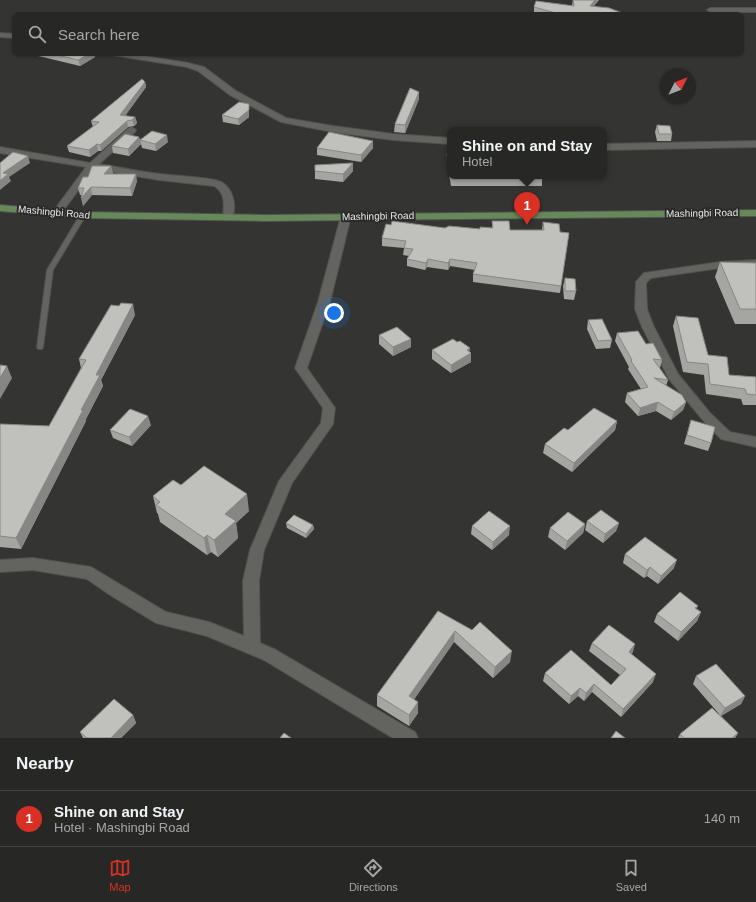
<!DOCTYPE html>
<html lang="en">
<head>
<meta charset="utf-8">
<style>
  :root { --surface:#272826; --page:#333432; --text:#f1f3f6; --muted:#a4a6a7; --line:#434443; --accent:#d93025 }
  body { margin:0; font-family:Helvetica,sans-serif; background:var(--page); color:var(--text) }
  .compass { position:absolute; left:660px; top:68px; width:36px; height:36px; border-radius:50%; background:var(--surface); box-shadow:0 1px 3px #0004; rotate:48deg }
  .you { position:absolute; left:334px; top:313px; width:14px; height:14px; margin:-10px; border:3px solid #fff; border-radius:50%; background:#1a73e8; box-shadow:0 0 0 6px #1a73e833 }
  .badge { display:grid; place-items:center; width:26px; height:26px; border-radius:50%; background:var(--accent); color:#fff; font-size:13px; font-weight:700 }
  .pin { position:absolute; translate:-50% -33px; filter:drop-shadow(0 1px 2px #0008) }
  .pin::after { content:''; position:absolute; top:21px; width:14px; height:12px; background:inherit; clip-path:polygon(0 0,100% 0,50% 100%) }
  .popup { position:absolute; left:447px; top:127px; width:160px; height:52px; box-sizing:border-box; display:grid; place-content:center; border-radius:8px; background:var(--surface); filter:drop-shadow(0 1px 3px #0005); font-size:13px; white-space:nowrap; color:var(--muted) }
  .popup b { font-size:15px; color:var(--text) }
  .popup::after { content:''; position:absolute; left:50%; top:100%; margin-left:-8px; border:8px solid transparent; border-top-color:var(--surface) }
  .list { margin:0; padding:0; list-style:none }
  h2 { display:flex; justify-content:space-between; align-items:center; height:52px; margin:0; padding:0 16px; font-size:17px }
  h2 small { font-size:13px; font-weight:400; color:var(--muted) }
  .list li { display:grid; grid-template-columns:26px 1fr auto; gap:12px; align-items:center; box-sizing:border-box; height:56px; padding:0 16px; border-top:1px solid var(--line) }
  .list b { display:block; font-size:15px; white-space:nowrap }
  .list p { margin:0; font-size:13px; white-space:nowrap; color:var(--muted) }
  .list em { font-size:13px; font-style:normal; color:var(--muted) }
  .icon { flex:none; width:22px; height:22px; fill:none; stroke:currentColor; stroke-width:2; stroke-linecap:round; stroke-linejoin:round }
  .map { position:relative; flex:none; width:756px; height:738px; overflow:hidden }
  .search { position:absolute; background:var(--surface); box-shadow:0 1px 3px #0004; left:12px; right:12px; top:12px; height:44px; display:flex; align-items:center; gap:10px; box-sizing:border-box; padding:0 14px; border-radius:8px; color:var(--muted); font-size:15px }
  .sheet { height:108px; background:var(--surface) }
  nav { display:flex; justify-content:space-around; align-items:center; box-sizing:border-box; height:56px; border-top:1px solid var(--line); background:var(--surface); font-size:11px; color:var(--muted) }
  nav a { display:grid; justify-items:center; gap:2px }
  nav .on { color:var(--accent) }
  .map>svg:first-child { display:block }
</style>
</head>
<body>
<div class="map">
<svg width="756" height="738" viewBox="0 0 756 738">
  <rect width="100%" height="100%" fill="#343532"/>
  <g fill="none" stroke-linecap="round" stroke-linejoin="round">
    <g stroke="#51514f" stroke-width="2">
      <path id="lane" d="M83 213 86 215 53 270 43 347 42 349H38L37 347 47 270 80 215Z"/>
    </g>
    <g stroke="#51514f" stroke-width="2">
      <g id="street">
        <path d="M756 8V12H710L707 10 710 8Z"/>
        <path d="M0 33 15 34V38L0 37Z"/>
        <path d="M108 53H126L188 63 204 67 236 91 286 118 333 126 393 134 450 138V144L393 140 333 132 281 122 230 95 198 71 187 67 112 55Z"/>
        <path d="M132 127 136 130 135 132 99 164C119 167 139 172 160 174 173 176 211 177 221 182 233 188 238 208 231 220H225L223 218C224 205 226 193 214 186L159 180 94 169 60 215H54L52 213 86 167 0 153V147L90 163 129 128Z"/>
        <path d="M756 141V147L604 150V144Z"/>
        <path d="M346 213 351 216 330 302 307 368 335 408 333 424 292 483 264 550 259 581 260 643 276 650 415 732 418 738H393L264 660 207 636 156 623 110 595 87 579 33 570 0 572V560L33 558 91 567 166 612 209 622 244 636 243 581 250 550 279 481 321 423 323 408 295 368 318 302 341 216Z"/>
        <path d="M756 260V266L720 268 651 278 646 283 647 309 654 327 678 374 710 413 730 432 756 437V447L721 439 702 419 669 379 642 327 635 309 636 282 644 273 720 262Z"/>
      </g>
    </g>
    <g stroke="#51514f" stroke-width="2">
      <path id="primary" d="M0 205 83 212 265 215 756 210V216L265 221 83 218 0 211Z"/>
    </g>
    <use href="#lane" fill="#636360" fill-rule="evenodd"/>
    <use href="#street" fill="#636360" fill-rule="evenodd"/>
    <use href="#primary" fill="#678959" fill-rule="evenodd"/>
  </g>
  <g fill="#a5a5a2">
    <path d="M573 0H599L594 6 625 14V15H543L534 13V7L572 5Z"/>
    <path d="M26 53H94L95 57 80 66Z"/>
    <path d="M145 82 146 87 125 116 135 117 137 123 134 126 128 127 101 151H98L90 157 69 152 67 146 93 127 91 121Z"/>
    <path d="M419 92V99L405 133 394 132 395 124Z"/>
    <path d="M249 110V117L239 125 223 122 222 115Z"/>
    <path d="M657 125 672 134 671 141H657L655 132Z"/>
    <path d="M139 137 141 144 129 156 113 153 112 146Z"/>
    <path d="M140 140 168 142 156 151 142 148Z"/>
    <path d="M317 148H373L361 162 317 155Z"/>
    <path d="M447 154H450V176H542V186H451L447 161Z"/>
    <path d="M353 163V171L343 182 315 179V171Z"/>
    <path d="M111 166 113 174 137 181 132 196 92 195 83 206 82 195H80L78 188 88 177Z"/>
    <path d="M492 221 510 230H542L543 222 560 232 569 233 560 293 473 282V274L475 270 450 266 448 270 427 267 425 270 407 266V259L409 256 403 255 404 248 382 246V238L445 228 480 229 492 228Z"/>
    <path d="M720 262 756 263V324H735L715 277Z"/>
    <path d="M565 278 576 291 574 300 564 299 563 286Z"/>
    <path d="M135 315 101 380 103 386 86 419V421L21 549 0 547V424L49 426 81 368 79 359Z"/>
    <path d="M676 316 708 355 729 375 756 377V405H743L741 399 706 394 704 375 683 372 673 326Z"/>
    <path d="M588 320 612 340 610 348 596 349 587 329Z"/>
    <path d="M617 333 646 344 662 360 660 368 668 380 666 386 686 402 683 410 671 420 656 411 638 416 625 402 627 393 641 389 628 369 629 367 615 341Z"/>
    <path d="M379 335 411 347 393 356 379 344Z"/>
    <path d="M457 342 471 353V362L451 373 432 359V350Z"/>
    <path d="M691 420 711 443 708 451 684 444Z"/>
    <path d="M617 421 615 430 572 472 543 453 545 444 568 430Z"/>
    <path d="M151 425 132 446 113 438 110 430Z"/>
    <path d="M181 485 249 511 236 523 238 538 218 557 211 552 207 555 160 522 158 514 157 513 153 496Z"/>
    <path d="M587 521 619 523 616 531 603 543 585 530Z"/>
    <path d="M286 523 313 525 314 529 306 538 287 528Z"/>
    <path d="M585 524 583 533 565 550 548 537 550 528Z"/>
    <path d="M472 526 509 535 492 550 471 534Z"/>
    <path d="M625 554 674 568 658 584 647 576 644 578 623 563Z"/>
    <path d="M698 606 696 609 701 612 697 621 678 641 654 622 657 614Z"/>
    <path d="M438 611 510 662 493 678 454 642 414 699 418 713 409 726 377 706V695Z"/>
    <path d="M592 643 633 652 631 654 653 682 621 717 592 692 584 701 578 696 569 704 543 681 545 673 611 685 620 675 589 651Z"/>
    <path d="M696 676 745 696 741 704 721 716 738 733 735 738H678L680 734 719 714 693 684Z"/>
    <path d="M133 715 136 723 121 738H83L80 732Z"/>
  </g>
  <g fill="#868684">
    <path d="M595 0H599L589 11 590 6Z"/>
    <path d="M91 53H94L95 57 80 66 78 60Z"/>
    <path d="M145 82 146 87 121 121 120 115Z"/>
    <path d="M419 92V99L405 133V125Z"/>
    <path d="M249 104V117L239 125 238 119Z"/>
    <path d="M135 117 137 123 134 126 132 120Z"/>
    <path d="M127 121 128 127 101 151 100 145Z"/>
    <path d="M167 135 168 142 156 151 155 144Z"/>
    <path d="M139 137 141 144 129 156 128 149Z"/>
    <path d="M373 141V148L361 162V155Z"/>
    <path d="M97 144 98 151 90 157 89 150Z"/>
    <path d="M28 156 30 163 9 177 11 181 0 190V181L3 173Z"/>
    <path d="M353 163V171L343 182V174Z"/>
    <path d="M111 166 113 174H104Z"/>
    <path d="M136 174 137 181 132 196 130 188Z"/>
    <path d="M91 187 92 195 83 206 81 198Z"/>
    <path d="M428 259 427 267 425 270 426 263Z"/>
    <path d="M450 259V266L448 270V263Z"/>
    <path d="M133 304 135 315 101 380 103 386 86 419V421L21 549 16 538 81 410 96 375Z"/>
    <path d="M411 339V347L393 356V347Z"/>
    <path d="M470 348 469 355 471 353V362L451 373V365L467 350Z"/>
    <path d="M7 366 12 378 0 399V378Z"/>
    <path d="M658 402 656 411 638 416 640 408Z"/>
    <path d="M686 402 683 410 671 420 674 412Z"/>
    <path d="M148 416 151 425 132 446 129 437Z"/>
    <path d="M617 421 615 430 572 472 574 463Z"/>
    <path d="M247 494 249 511 236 523 238 538 218 557 214 540 225 514Z"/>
    <path d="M619 523 616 531 603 543 605 534Z"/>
    <path d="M585 524 583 533 565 550 567 541Z"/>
    <path d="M313 525 314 529 306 538V534Z"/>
    <path d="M510 526 509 535 492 550 493 542Z"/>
    <path d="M207 535 211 552 207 555 204 538Z"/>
    <path d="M677 560 674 568 658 584 661 576Z"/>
    <path d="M650 567 647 576 644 578 647 570Z"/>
    <path d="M701 612 697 621 678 641 681 632Z"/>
    <path d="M455 631 454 642 409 707V696Z"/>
    <path d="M635 644 633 652 626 660 629 652Z"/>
    <path d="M512 651 510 662 493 678 495 667Z"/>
    <path d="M656 674 653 682 621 717 623 709Z"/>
    <path d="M594 684 592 692 584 701 586 693Z"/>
    <path d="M580 688 578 696 569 704 571 696Z"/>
    <path d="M745 696 741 704 720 716 725 708Z"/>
    <path d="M418 702V713L409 726V715Z"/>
    <path d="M133 715 136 723 121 738H111Z"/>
    <path d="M738 733 735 738H732Z"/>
  </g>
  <g fill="#c0c0bc" stroke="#868684">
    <path d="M573 0H595L590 6 609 8 625 14 621 15H563L534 7 536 1 574 6Z"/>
    <path d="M48 53H91L78 60Z"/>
    <path d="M142 79 145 82 120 115 135 117 132 120 127 121 100 145 97 144 89 150 67 146 99 122 91 121Z"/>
    <path d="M410 88 419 92 405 125 395 124Z"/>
    <path d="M239 102 249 104V110L238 119 222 115Z"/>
    <path d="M657 125 670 126 672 134H659Z"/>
    <path d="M152 131 167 135 155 144 140 140Z"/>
    <path d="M329 132 373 141 361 155 317 148Z"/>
    <path d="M125 134 139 137 128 149 112 146Z"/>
    <path d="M13 152 28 156 3 173 8 174 0 181V163Z"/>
    <path d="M447 154H450V172Z"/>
    <path d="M353 163 343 174 315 171V165Z"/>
    <path d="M92 166H111L104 174H136L130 188 91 187 81 198 84 188H78L83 177H88Z"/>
    <rect x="451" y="176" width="91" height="3"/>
    <path d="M392 221 445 228 449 226 480 229V227L493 228 492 221H509L510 230H544L543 222 559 224 560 232 569 233 561 286 473 274 477 263 450 259 448 263 428 259 426 263 407 259 413 249 404 248 406 241 382 238 386 224 391 225Z"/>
    <path d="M720 262 756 263V309H740Z"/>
    <path d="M565 278 575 279 576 291H565Z"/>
    <path d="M121 303 133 304 96 375H100L81 410H83L16 538 0 536V424L49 426 86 360 79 359 111 305 119 306Z"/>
    <path d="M676 316 698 318 708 355 727 357 729 375 756 377V395L747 394 745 389 710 384 708 364 687 362Z"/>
    <path d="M602 319 612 340 598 341 588 320Z"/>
    <path d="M397 327 411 339 393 347 379 335Z"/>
    <path d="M638 331 646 344 653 343 662 360 653 359 668 380 654 378 682 395 686 402 674 412 658 402 640 408 627 393 648 387 631 361 632 360 617 333Z"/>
    <path d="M453 339 457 342 460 341 470 348 467 350 471 353 451 365 432 350Z"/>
    <path d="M0 365 7 366 0 378Z"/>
    <path d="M594 408 617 421 574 463 545 444 564 428 568 430Z"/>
    <path d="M130 409 148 416 129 437 110 430Z"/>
    <path d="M691 420 715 427 711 443 687 435Z"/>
    <path d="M204 466 247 494 225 514 236 521 214 540 207 535 204 538 156 505 160 502 153 496 173 480 181 485Z"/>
    <path d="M601 510 619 523 605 534 587 521Z"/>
    <path d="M489 511 510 526 493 542 472 526Z"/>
    <path d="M568 512 585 524 567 541 550 528Z"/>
    <path d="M294 515 313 525 306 534 286 523Z"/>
    <path d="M645 537 677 560 661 576 650 567 647 570 625 554Z"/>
    <path d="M680 592 698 606 695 608 701 612 681 632 657 614Z"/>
    <path d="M438 611 472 630 480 622 512 651 495 667 455 631 409 696 418 702 409 715 377 695Z"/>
    <path d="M609 625 635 644 629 652 656 674 623 709 594 684 586 693 580 688 571 696 545 673 571 650 611 685 626 669 592 643Z"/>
    <path d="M716 664 745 696 725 708 696 676Z"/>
    <path d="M114 699 133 715 111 738H87L80 732Z"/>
    <path d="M712 708 738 733 732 738H684L680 734Z"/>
    <path d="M616 731 625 738H611Z"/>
    <path d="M284 733 291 738H280Z"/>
  </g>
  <g text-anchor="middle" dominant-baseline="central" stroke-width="4" stroke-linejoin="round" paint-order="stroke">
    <g font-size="10" fill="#e6e7e5" stroke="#2a2b28">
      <text transform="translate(54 212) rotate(5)">Mashingbi Road</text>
      <text transform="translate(702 213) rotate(-1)">Mashingbi Road</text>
      <text transform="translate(378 216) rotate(-1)">Mashingbi Road</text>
    </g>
  </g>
</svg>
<svg class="compass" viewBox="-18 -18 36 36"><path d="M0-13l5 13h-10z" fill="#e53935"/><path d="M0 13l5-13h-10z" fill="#a4a6a7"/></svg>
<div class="you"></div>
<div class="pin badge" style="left:527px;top:225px">1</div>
<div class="popup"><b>Shine on and Stay</b>Hotel</div>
<div class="search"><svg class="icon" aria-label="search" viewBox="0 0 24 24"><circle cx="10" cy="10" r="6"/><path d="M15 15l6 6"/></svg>Search here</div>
</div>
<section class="sheet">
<h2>Nearby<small></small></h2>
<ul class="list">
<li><span class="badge">1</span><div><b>Shine on and Stay</b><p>Hotel · Mashingbi Road</p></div><em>140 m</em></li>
</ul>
</section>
<nav>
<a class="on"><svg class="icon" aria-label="map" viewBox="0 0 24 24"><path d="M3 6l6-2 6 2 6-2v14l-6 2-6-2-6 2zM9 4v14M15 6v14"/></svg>Map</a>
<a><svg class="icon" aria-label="directions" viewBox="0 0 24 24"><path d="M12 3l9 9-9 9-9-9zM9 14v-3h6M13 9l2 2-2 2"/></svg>Directions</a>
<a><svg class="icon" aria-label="saved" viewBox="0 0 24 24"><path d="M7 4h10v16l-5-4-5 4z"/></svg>Saved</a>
</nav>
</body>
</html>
